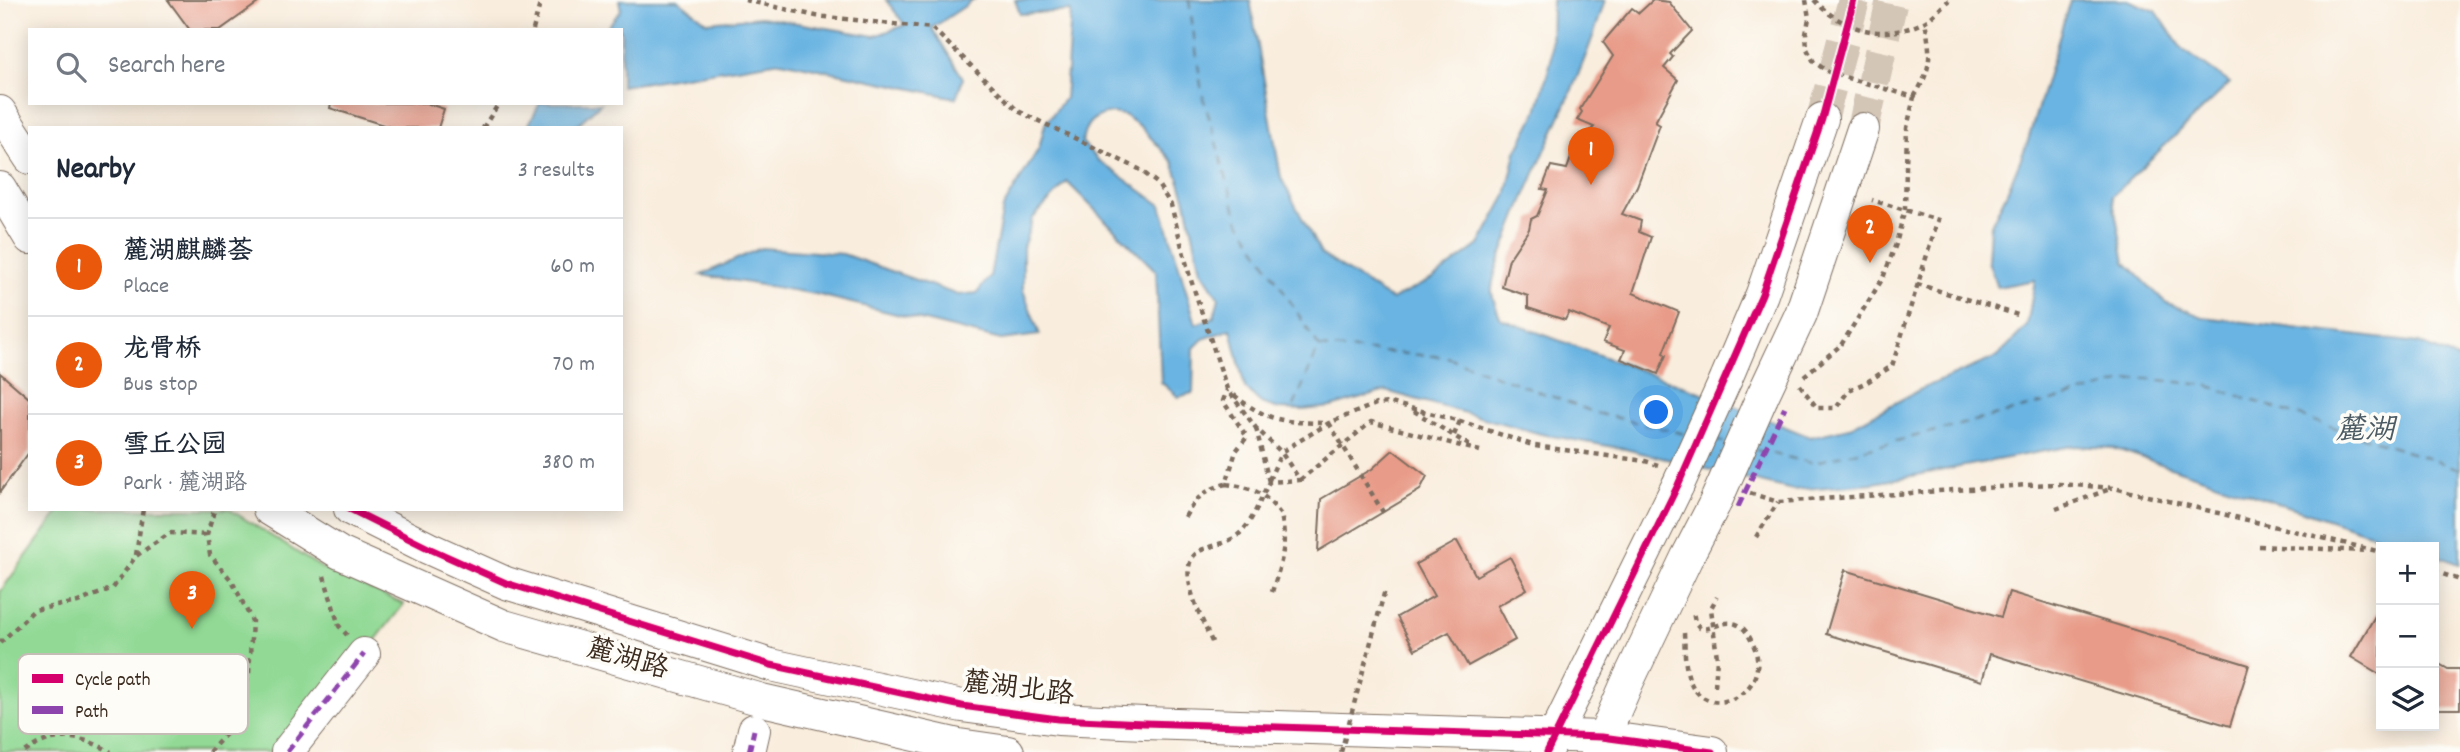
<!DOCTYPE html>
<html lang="en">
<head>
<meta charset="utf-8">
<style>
  :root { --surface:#fff; --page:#f2f2f3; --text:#1f2937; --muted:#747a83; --line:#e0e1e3; --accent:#ea580c }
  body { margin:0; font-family:Dekko,"LXGW WenKai TC",sans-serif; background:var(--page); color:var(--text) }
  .controls { position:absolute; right:21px; bottom:21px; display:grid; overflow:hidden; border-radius:0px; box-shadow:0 4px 18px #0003 }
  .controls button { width:63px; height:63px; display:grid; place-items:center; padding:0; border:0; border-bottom:2px solid var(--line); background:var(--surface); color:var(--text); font:35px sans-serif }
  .you { position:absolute; left:1657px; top:413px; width:24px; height:24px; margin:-18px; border:5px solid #fff; border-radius:50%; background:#1a73e8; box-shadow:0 0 0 10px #1a73e833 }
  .badge { display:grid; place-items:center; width:46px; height:46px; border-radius:50%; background:var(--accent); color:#fff; font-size:23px; font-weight:700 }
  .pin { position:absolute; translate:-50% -58px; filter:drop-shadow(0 2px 4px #0008) }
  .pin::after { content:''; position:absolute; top:37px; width:24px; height:21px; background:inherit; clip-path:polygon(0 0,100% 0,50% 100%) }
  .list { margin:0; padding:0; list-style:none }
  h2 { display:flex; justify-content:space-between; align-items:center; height:91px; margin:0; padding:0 28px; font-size:30px }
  h2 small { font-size:23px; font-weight:400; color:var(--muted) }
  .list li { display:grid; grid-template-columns:46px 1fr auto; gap:21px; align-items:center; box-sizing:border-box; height:98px; padding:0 28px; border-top:2px solid var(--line) }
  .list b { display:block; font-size:26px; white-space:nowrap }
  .list p { margin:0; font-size:23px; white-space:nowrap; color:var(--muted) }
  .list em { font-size:23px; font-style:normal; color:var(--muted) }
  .icon { flex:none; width:38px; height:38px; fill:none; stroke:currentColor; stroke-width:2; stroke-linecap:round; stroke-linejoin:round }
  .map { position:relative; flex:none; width:2460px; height:752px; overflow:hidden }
  .search { position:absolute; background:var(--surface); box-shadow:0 4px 18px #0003; left:28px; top:28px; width:595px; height:77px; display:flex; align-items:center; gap:18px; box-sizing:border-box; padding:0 24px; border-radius:0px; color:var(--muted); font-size:26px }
  .panel { position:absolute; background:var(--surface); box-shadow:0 4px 18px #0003; left:28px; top:126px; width:595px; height:385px; border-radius:0px }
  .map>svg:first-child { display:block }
</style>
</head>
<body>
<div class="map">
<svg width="2460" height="752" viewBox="0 0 2460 752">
  <rect width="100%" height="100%" fill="#fdfcf7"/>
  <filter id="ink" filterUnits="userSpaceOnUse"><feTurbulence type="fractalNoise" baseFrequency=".0143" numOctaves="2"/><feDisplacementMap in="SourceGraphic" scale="14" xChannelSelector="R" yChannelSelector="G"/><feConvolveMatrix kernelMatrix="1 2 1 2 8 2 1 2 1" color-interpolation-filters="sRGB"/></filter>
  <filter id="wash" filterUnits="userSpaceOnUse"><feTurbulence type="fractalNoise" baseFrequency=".00686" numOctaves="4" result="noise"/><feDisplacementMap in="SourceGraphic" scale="28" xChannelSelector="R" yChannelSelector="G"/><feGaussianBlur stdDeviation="1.57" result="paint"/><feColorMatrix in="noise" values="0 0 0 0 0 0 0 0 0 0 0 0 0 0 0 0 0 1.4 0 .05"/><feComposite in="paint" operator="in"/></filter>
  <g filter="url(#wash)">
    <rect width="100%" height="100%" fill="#f9eddd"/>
    <path fill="#91d994" stroke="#668259" stroke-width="2" d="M61 509H229L322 568 404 604 287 752H0V592Z"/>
    <g fill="#69b4e2" stroke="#526f80" stroke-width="2" fill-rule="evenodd">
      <path d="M619 0H678L707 22 761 17 875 36 905 25 886 0H974L932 28 963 78 956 98 781 61 621 86V30H605L621 10Z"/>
      <path d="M1015 0H1250L1281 178 1321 254 1392 300 1434 278 1479 245 1506 196 1516 152 1537 111 1551 61 1552 0H1605C1583 74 1547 142 1518 213 1511 232 1493 270 1492 289 1491 298 1498 311 1501 319L1700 392 1810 437 1849 428 1921 389 1997 357 2027 326 2035 280 1997 287 1988 261 1990 227 2007 192 2027 144 2070 0H2128L2156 11 2182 49 2230 83 2112 196 2125 262 2165 302 2203 317 2419 343 2460 360V564L2434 555V547H2411L2113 448 2072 446 1874 483 1793 490 1625 449 1541 434 1386 391 1331 407 1303 410 1279 409 1261 403 1245 388 1231 329 1203 339 1194 348 1193 393 1178 397 1161 382 1156 271 1067 182 1033 218 1023 247V290L1040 335 1001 340 815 294 701 275 761 248 843 254 958 295 977 293 990 276 1003 208 1039 148 1045 124 1065 98 1071 11 1020 14ZM1111 113 1124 115 1141 127 1173 162 1185 197 1201 270 1219 298 1214 317 1196 324 1161 205 1098 160 1082 142C1085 123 1093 116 1111 113Z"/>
      <path d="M540 103H601L574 128H527Z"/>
    </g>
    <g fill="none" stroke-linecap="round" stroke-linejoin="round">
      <g stroke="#4b5a63" stroke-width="2" stroke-dasharray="9 7" stroke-linecap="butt">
        <path d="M1189 0 1202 93 1238 219 1319 347 1294 406"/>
        <path d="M1319 347 1447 357 1596 413 1685 434"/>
        <path d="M1715 440 1726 443"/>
        <path d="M1756 450 1812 463 2140 378 2206 385 2460 469"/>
      </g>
    </g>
    <g id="blocks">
      <g fill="#e89b88">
        <path d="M168 0H262L220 30H190Z"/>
        <path d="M1653 0 1669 2 1692 31 1670 54 1673 57 1664 68 1678 80 1655 122 1660 125 1637 186 1622 214 1641 221 1639 232 1651 237 1633 293 1679 312 1663 353 1666 355 1658 374 1621 359 1625 350 1603 342 1609 328 1569 312 1565 320 1528 308V296L1502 287 1509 259 1529 229 1531 219 1537 216 1548 190 1542 189 1551 166 1567 169 1575 147 1594 127 1577 120 1582 112 1580 109 1613 56 1603 42 1632 8 1639 13Z"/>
        <path d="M331 103H426L444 109 438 128H393L330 108Z"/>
        <path d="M0 373 30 399V451L0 492Z"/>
        <path d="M1393 450 1427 476 1420 490 1318 551 1321 499 1372 469Z"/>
        <path d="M1457 541 1476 576 1510 557 1527 589 1497 606 1515 640 1468 666 1449 632 1415 650 1397 617 1434 596 1416 564Z"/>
        <path d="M1845 570 2001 617 2009 592 2249 665 2230 726 1990 654 1982 681 1826 634Z"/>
        <path d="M2381 606V675L2351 657Z"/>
        <path d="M2434 661 2448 669H2460V709H2434Z"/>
      </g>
    </g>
  </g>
  <g filter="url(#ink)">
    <use href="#blocks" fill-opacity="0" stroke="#7e6e61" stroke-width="2"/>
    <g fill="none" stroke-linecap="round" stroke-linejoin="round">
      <g stroke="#d3c6b7" stroke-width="32" stroke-dasharray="32 16" stroke-linecap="butt">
        <path d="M1822 119 1854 0"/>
        <path d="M1863 129 1892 0"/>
      </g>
      <g stroke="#7e6e61" stroke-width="34">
        <g id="minor">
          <path d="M0 112 30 158"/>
          <path d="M0 188 30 238"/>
          <path d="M1726 379 1762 294 1822 119"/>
          <path d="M1762 397 1801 314 1863 129"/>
          <path d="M269 509 340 553 504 626 762 700 959 745 1008 752"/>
          <path d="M350 509 428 548 506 583 771 665 962 706 1058 719 1144 723 1602 737 1712 752"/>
          <path d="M1547 751 1678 485"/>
          <path d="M287 752 364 654"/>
          <path d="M749 752 754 730"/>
          <path d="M1597 752 1627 683 1687 557 1715 503"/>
        </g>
      </g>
      <g stroke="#7e6e61" stroke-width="4.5" stroke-dasharray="5 5" stroke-linecap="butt">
        <path d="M745 0 816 16 932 28 1018 111 1139 169 1157 183 1171 205 1190 277 1227 389 1256 428 1281 452 1329 423 1376 404 1391 403 1460 421 1535 446 1645 461 1658 465"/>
        <path d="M533 30 541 0"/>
        <path d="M1914 97C1933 67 1931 55 1925 21"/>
        <path d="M483 128 499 103"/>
        <path d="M1917 284 2018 315"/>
        <path d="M1804 376 1841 345"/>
        <path d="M1800 385 1817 408H1836L1849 390 1867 382 1892 366 1938 220 1872 200"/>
        <path d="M1234 395C1268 422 1283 422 1326 423"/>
        <path d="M1414 411 1472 447"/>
        <path d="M1329 423 1386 517"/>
        <path d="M1256 428 1269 482"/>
        <path d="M1454 435 1460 421"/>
        <path d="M1269 480 1281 453"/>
        <path d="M1300 480 1371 422 1480 451"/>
        <path d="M1750 493 1778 502 2028 485 2059 484 2114 488 2381 552"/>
        <path d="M2056 509 2110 489"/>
        <path d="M1185 517C1195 499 1205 489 1226 484L1236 451 1247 437 1223 401 1227 390"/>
        <path d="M1756 537 1778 502"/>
        <path d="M2259 546 2367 551"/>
        <path d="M136 555 143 509"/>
        <path d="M2434 571 2460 580"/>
        <path d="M324 576 339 626 347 635"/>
        <path d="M1272 592C1281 562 1288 546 1281 515"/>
        <path d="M1684 633C1685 648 1684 666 1690 681 1708 725 1775 692 1753 644 1749 636 1745 627 1736 624 1722 619 1713 631 1700 628L1695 622 1693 612"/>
        <path d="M1212 642C1203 620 1169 561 1204 549 1218 544 1233 542 1243 530 1255 517 1261 497 1269 482L1300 480 1281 452"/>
        <path d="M0 643 34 610 78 602 113 588 136 556 170 533 207 535"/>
        <path d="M1715 686 1717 658 1711 608 1717 597"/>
        <path d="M25 752C53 731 82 735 111 752"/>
        <path d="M209 752 226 734 249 675 252 621 232 581 210 555 207 535 214 511"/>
      </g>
      <use href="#minor" stroke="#fff" stroke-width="32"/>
      <g stroke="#7e6e61" stroke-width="34" stroke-linecap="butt">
        <g id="minor-bridge">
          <path d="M1678 485 1726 379"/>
          <path d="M1715 503 1762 397"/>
        </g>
      </g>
      <g stroke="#7e6e61" stroke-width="4.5" stroke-dasharray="5 5" stroke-linecap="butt">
        <path d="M1806 0 1809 18 1806 34 1807 49 1814 62 1830 73 1914 97 1907 128 1905 208 1896 244 1883 278 1841 345"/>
        <path d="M1814 0C1843 31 1885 42 1924 22 1933 17 1941 7 1949 0"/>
        <path d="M1226 484C1254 488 1264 492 1281 515"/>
        <path d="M1341 752 1385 590"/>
      </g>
      <use href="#minor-bridge" stroke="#fff" stroke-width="32"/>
      <g stroke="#8e44ad" stroke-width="5" stroke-dasharray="10 5" stroke-linecap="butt">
        <path d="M1738 507 1785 407"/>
        <path d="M287 752 364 654"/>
        <path d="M749 752 754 730"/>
      </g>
      <g stroke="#fdfcf7" stroke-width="11">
        <g id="cycleway">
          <path d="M350 509 428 548 506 583 771 665 962 706 1058 719 1144 723 1602 737 1712 752"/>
          <path d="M1547 752 1678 485 1762 294 1822 119 1854 0"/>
        </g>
      </g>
      <use href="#cycleway" stroke="#d6006c" stroke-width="7"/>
    </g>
  </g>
  <g text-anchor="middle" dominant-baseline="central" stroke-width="7" stroke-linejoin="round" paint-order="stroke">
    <g font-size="28" fill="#3b2a1e" stroke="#fdfcf7">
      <text transform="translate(627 661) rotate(16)">麓湖路</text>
      <text transform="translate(1018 691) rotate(7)">麓湖北路</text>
    </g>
    <g font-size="30" font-style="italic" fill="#4b5a63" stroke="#fdfcf7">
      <text x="2365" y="432">麓湖</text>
    </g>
  </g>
  <rect x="18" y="654" width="230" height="80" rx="10" fill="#fdfcf7" stroke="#c3bdb6" stroke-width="2"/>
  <rect x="32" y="674" width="31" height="9" fill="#d6006c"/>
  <rect x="32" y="706" width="31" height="8" fill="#8e44ad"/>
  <g font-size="19" fill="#3b2a1e">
    <text x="75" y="685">Cycle path</text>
    <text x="75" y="717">Path</text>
  </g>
</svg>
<div class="controls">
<button>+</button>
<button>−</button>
<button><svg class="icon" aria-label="layers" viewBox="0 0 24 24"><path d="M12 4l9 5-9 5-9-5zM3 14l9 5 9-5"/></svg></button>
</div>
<div class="you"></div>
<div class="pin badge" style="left:1591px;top:185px">1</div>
<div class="pin badge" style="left:1870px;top:263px">2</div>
<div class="pin badge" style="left:192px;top:629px">3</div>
<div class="search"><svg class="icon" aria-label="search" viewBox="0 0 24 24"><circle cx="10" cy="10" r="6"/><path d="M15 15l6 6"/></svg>Search here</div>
<section class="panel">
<h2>Nearby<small>3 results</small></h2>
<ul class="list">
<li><span class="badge">1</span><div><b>麓湖麒麟荟</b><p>Place</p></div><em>60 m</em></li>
<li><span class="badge">2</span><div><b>龙骨桥</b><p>Bus stop</p></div><em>70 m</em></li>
<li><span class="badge">3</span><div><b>雪丘公园</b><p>Park · 麓湖路</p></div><em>380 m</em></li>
</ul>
</section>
</div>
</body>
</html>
